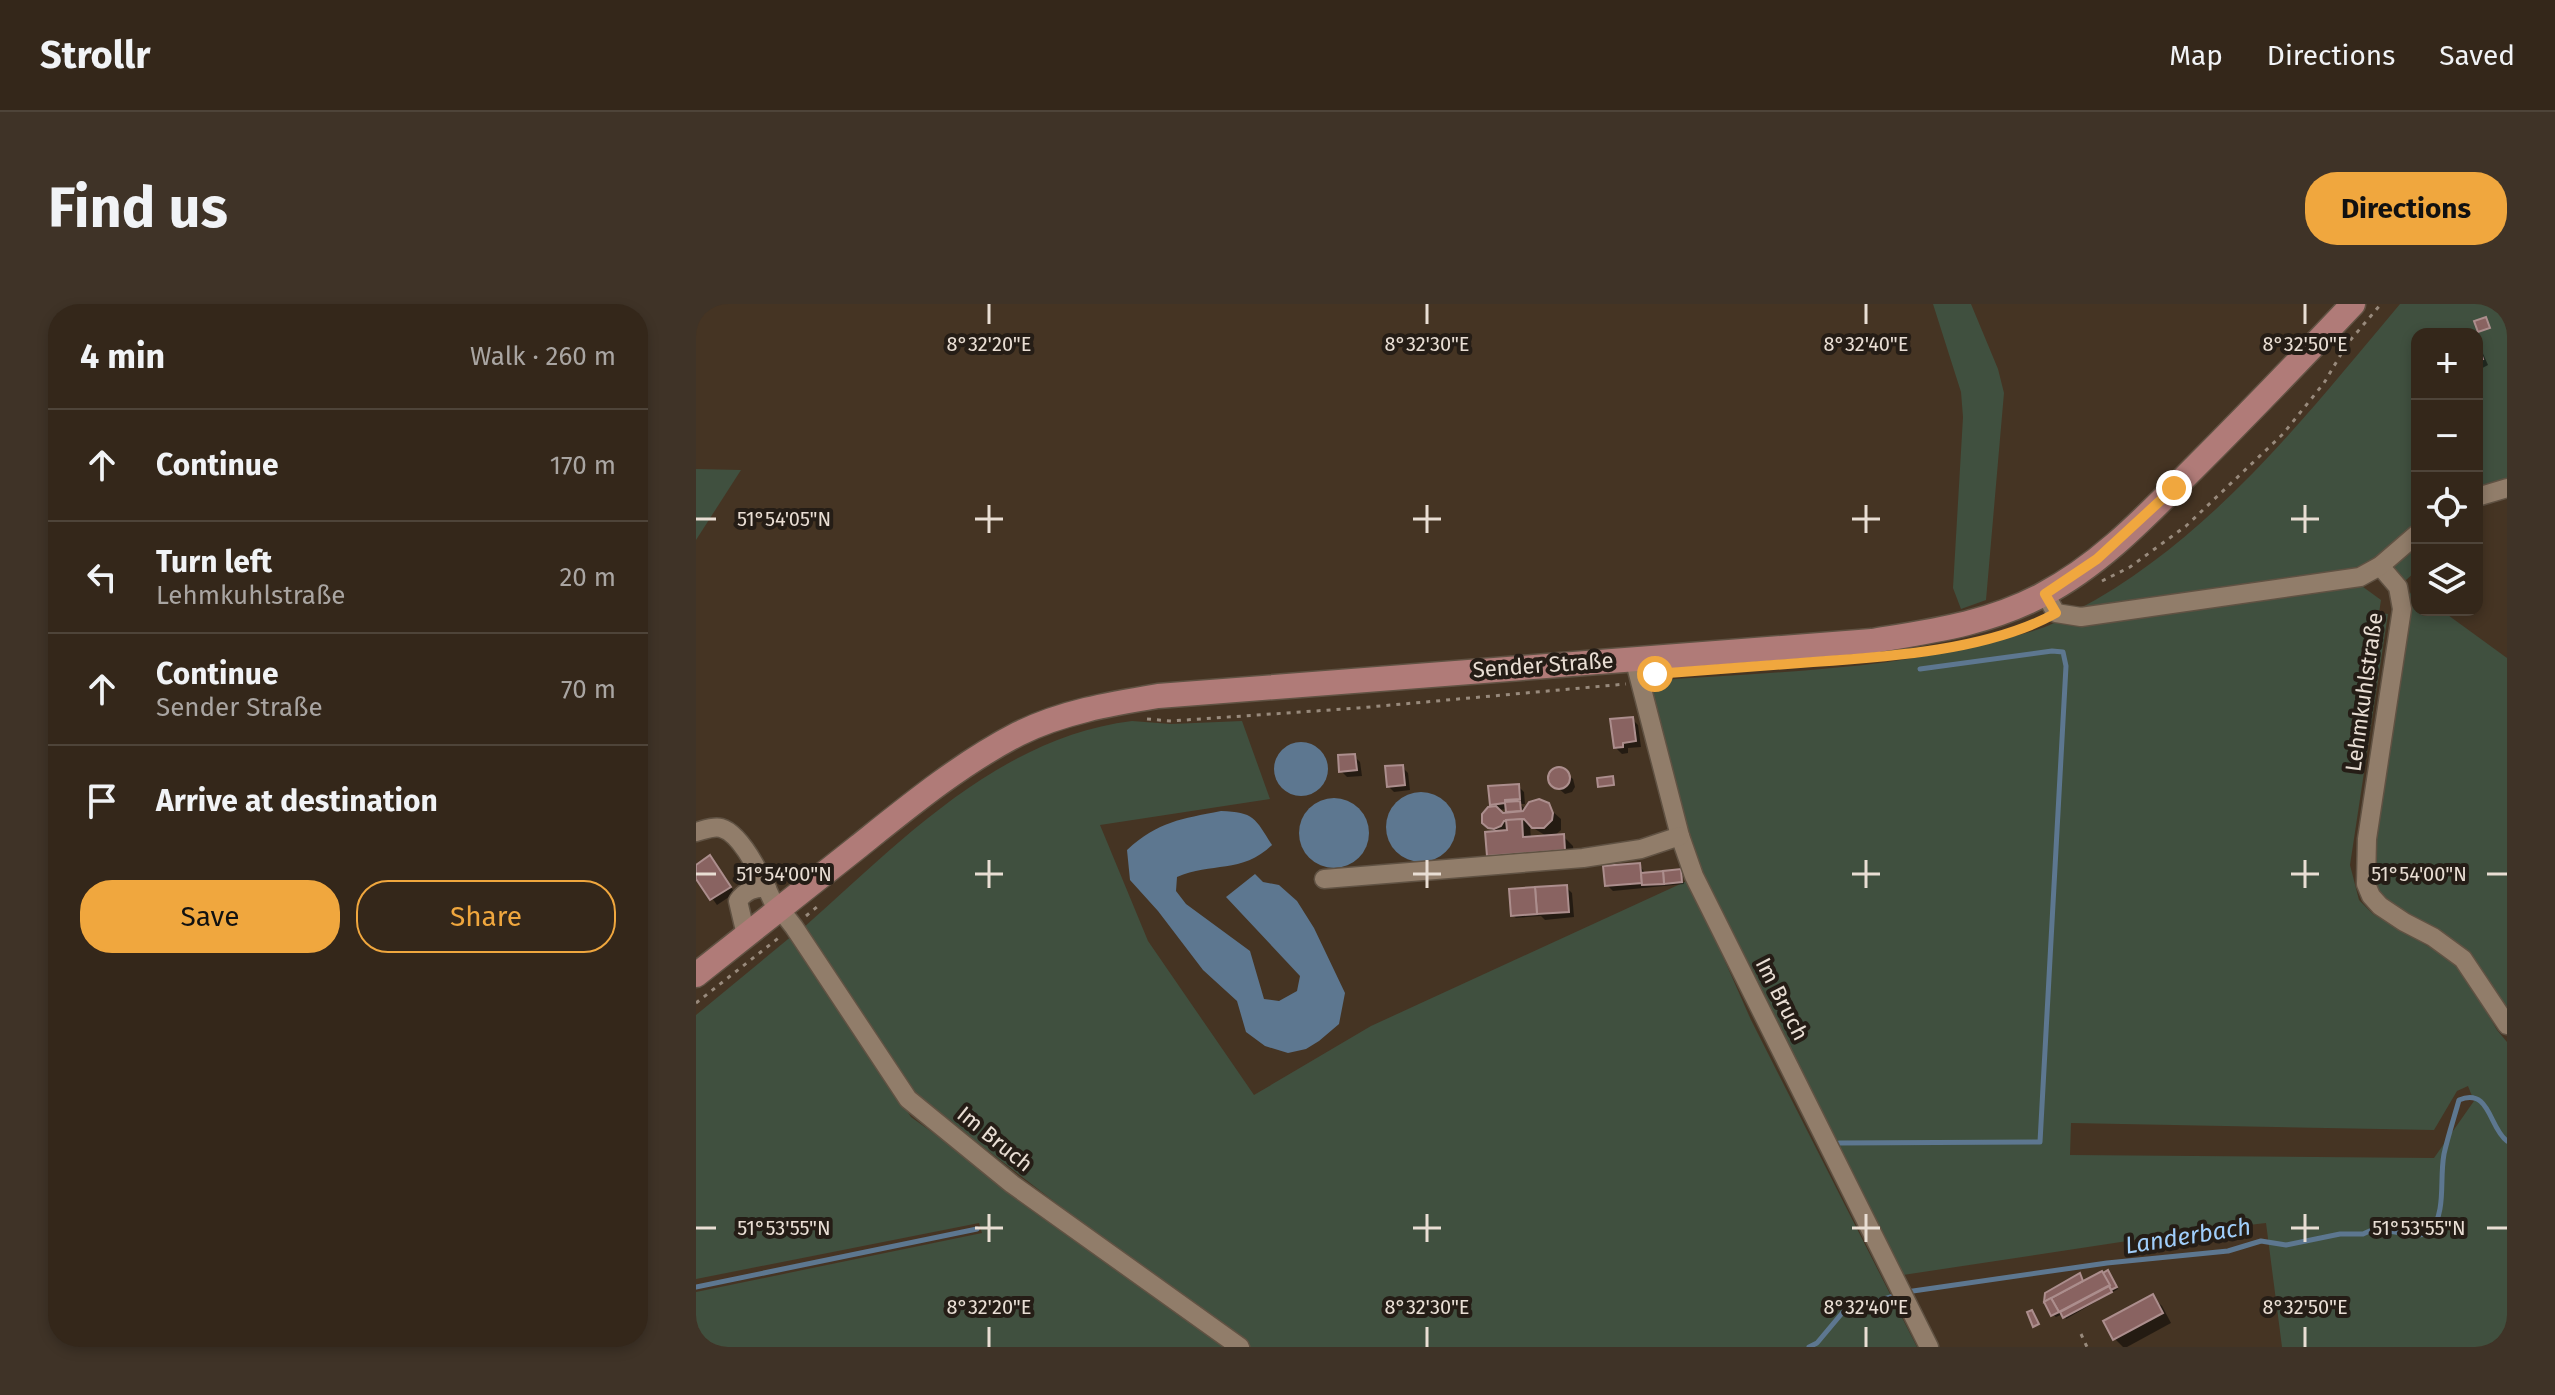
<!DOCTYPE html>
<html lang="en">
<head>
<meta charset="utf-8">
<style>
  :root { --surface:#34271a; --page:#3f3327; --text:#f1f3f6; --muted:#a9a5a2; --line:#4e4439; --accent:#f0a73e }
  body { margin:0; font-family:"Fira Sans",sans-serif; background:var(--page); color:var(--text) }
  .controls { position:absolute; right:24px; top:24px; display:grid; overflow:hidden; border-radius:16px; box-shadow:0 4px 12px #0003 }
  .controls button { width:72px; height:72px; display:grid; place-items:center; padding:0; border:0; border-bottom:2px solid var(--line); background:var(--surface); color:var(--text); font:40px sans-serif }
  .stop { position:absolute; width:24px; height:24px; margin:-18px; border:6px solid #f0a73e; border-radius:50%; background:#fff }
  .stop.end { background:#f0a73e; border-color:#fff; box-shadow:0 2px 8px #0008 }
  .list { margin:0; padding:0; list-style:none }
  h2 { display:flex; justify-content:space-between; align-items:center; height:104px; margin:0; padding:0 32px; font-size:34px }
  h2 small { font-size:26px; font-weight:400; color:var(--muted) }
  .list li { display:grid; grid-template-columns:52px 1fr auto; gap:24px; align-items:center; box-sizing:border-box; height:112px; padding:0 32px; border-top:2px solid var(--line) }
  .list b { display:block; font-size:30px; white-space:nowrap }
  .list p { margin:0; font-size:26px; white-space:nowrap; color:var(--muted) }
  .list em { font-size:26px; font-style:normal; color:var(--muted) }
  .actions { display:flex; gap:16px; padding:24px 32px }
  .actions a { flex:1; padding:18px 0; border:2px solid var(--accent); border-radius:32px; text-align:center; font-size:28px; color:var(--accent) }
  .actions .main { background:var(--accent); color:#111 }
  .icon { flex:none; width:44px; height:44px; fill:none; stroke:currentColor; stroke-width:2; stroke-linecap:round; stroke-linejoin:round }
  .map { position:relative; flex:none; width:1811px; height:1043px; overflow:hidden; border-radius:32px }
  header { display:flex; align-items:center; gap:48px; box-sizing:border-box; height:112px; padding:0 40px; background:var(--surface); border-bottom:2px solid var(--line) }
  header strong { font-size:38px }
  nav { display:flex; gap:44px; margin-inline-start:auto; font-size:28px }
  .intro { display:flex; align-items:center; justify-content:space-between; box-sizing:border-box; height:192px; padding:0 48px }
  h1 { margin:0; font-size:56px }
  .button { padding:20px 36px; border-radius:32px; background:var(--accent); color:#111; font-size:28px; font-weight:700 }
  main { display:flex; gap:48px; padding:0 48px }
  aside { flex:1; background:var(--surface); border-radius:32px; box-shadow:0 4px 12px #0003 }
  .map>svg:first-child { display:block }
</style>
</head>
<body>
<header>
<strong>Strollr</strong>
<nav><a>Map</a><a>Directions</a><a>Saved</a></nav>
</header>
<div class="intro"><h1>Find us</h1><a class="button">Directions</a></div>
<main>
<aside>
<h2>4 min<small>Walk · 260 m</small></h2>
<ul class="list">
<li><svg class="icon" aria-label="ahead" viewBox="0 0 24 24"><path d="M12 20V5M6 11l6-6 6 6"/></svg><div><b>Continue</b></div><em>170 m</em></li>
<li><svg class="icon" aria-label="left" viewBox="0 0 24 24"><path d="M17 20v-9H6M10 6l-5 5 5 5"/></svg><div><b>Turn left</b><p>Lehmkuhlstraße</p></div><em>20 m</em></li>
<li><svg class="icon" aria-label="ahead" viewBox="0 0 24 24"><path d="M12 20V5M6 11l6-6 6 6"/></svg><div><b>Continue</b><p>Sender Straße</p></div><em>70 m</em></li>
<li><svg class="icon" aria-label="arrive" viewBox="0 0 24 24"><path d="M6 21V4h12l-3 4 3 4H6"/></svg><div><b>Arrive at destination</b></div></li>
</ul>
<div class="actions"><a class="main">Save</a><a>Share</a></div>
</aside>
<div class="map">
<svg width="1811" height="1043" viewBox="0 0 1811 1043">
  <rect width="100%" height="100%" fill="#453423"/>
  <g fill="#40503f" fill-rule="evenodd">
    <path d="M1237 0H1275L1302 65 1308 89 1290 296 1265 305 1257 284 1267 113 1265 88Z"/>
    <path d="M1704 0H1811V177L1781 188V30H1721V223L1679 258 1661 267 1381 306C1514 236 1609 113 1704 0Z"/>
    <path d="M0 165 45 166 0 236Z"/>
    <path d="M1721 239V266L1709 277 1695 261Z"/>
    <path d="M1663 280 1685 296 1683 309 1692 310 1654 561 1663 596 1677 610 1764 661 1801 726 1811 738V1043H1586L1570 919 1484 929 1207 971 1005 571 959 403 954 377C1068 368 1185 367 1296 338 1317 332 1340 328 1360 318L1378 322ZM1772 782 1778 797 1738 854 1374 851 1375 819 1738 826 1761 787Z"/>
    <path d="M1717 285 1721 288V306H1745L1811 354V715L1774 653 1691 597C1679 586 1678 575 1676 559L1714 306 1711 295Z"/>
    <path d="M436 417 475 420 546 417 574 495 404 521 452 637 558 791 675 722 993 576 1055 716 1221 1043H554L493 1001 222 793 106 625C203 539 301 434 436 417Z"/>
    <path d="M97 631 215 813 535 1043H0V988L286 929 283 919 0 975V711Z"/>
  </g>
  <g fill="#5d7790">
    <circle cx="605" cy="465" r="27"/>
    <circle cx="725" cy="523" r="35"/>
    <circle cx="638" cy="529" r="35"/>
    <path d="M525 507C558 508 559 514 576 541 546 570 515 558 481 573L480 587 490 600 554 647 568 695 583 697 601 687 604 672 530 593 559 570 567 578 583 581 601 597 618 624 649 689 643 720 623 737 610 745 592 749 569 742 550 728 541 697 507 666 462 607 434 576 431 546C463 517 485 515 525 507Z"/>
  </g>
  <g fill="#0007" fill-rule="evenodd">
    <path d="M1781 36 1792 61 1781 67Z"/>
    <path d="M936 415 942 421 945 443 932 444V449L926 450 920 444Z"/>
    <path d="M658 452 664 458 666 472 651 473 645 467Z"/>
    <path d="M706 463 712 469 714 486 698 488 692 482Z"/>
    <path d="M864 465 877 475 879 483 876 488 869 490 855 478 854 473 858 467Z"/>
    <path d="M822 482 828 488 829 500H824L830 506 846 498 865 515V526L857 533 867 532 877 542 878 554 802 561 792 551 799 529 791 522 801 505 796 500ZM822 503H826L828 517H824ZM812 505 814 510 807 511 802 506ZM834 522 852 533 835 535Z"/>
    <path d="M19 560 39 589 21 601 0 572V563Z"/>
    <path d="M943 561 950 570 984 568 988 580 917 587 911 581Z"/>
    <path d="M870 583 876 589 878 613 849 616 845 612 820 614 817 612Z"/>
    <path d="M1414 971 1422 985 1370 1015 1367 1010 1360 1013 1357 1011 1350 997 1386 974 1388 979Z"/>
    <path d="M1456 993 1466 1002 1475 1019 1431 1043H1427L1419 1035 1410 1018Z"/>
  </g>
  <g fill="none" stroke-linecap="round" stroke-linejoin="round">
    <g stroke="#5d7790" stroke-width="5">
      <path d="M1143 839 1344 838 1370 362 1367 348 1356 347 1224 365"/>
      <path d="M0 983 281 925"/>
      <path d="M1210 988 1411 959 1532 947 1565 937 1590 941 1644 930H1667L1678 925 1720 931 1734 930C1751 905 1743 878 1748 850 1752 832 1758 814 1763 796 1794 783 1793 824 1811 837"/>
      <path d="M1113 1043 1121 1039 1147 1008 1201 991"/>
    </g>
  </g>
  <g fill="#896361" stroke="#ac8e8d" stroke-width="2">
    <path d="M1790 13 1794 24 1782 28 1778 17Z"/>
    <path d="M1781 37 1787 55 1781 57Z"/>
    <path d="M937 413 940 437 927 439V443L918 444 914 415Z"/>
    <path d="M659 450 661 466 643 468 642 451Z"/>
    <path d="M707 461 709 481 691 483 689 462Z"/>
    <circle cx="863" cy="474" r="11"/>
    <path d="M917 472 918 481 902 483 901 474Z"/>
    <path d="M823 480 824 495 809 496V498L824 497 825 507 810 508 809 499 794 501 792 482Z"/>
    <path d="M843 495 853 499 857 509 856 516 848 524H836L828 515 808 517 805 522 798 525 792 524 786 519V510L792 503 800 502 807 509 827 507 833 498Z"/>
    <path d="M826 515 827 533 868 530 869 546 791 552 789 528 811 526 810 516Z"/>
    <path d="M14 551 35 583 14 596 0 575V561Z"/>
    <path d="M944 559 946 579 909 582 907 562Z"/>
    <path d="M985 565 986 578 968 580 967 567Z"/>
    <path d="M967 567 968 580 946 581 945 569Z"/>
    <path d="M871 581 873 608 841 610 839 583Z"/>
    <path d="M839 583 841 610 815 612 813 585Z"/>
    <path d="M1412 966 1421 983 1415 986 1407 969Z"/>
    <path d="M1406 967 1414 981 1363 1008 1355 994Z"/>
    <path d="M1384 969 1387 977 1348 998 1349 989Z"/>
    <path d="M1413 982 1416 988 1367 1014 1364 1008Z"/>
    <path d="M1457 990 1467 1009 1417 1036 1407 1017Z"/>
    <path d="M1355 994 1363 1008 1355 1012 1348 998Z"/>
    <path d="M1336 1006 1343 1020 1337 1023 1331 1008Z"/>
  </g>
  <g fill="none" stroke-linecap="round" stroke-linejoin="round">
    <g stroke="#605243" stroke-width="21">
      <g id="minor">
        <path d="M1781 193 1811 184"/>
        <path d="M1684 262 1702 283 1706 305 1671 535 1670 580 1675 592 1684 602 1708 618 1737 633 1767 655 1811 721"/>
        <path d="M1349 290 1360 309 1385 313 1664 273 1684 262 1721 230"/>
        <path d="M938 354 984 532 998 572 1233 1043"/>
        <path d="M0 528C8 526 17 522 25 524 48 530 72 586 81 607"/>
        <path d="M628 575 887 554 945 545 984 532"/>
        <path d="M84 605 98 623 212 795 316 880 544 1043"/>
        <path d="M50 631 42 597C49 587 58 583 71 584"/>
      </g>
    </g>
    <g stroke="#605243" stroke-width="27">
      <path id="major" d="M0 671C54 628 109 585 163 542 213 502 264 460 322 430 366 408 414 400 462 392L1176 337C1236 327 1291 320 1346 291 1406 260 1453 209 1500 162 1553 109 1605 55 1657 0"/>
    </g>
    <g stroke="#988a7c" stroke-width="3" stroke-dasharray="4 6" stroke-linecap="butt">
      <path d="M1406 277 1434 263 1490 222 1587 130 1628 79 1651 40 1685 0"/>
      <path d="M1327 323 1347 316"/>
      <path d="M451 415 475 417 662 404 930 380"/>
      <path d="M110 612 122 602"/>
      <path d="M0 699 85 632"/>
      <path d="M1385 1030 1391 1043"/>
    </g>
    <use href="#minor" stroke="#917d6a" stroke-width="18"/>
    <use href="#major" stroke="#b07b78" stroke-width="24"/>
  </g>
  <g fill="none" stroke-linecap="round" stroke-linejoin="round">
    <path stroke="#f0a73e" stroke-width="10" d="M959 370C1011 366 1064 362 1117 358 1192 353 1294 346 1360 309L1349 290 1401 255 1478 184"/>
  </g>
  <path fill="none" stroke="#e9ded4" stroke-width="3" d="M293 0V20M731 0V20M1170 0V20M1609 0V20M293 201V229M731 201V229M1170 201V229M1609 201V229M0 215H20M279 215H307M717 215H745M1156 215H1184M1595 215H1623M293 556V584M731 556V584M1170 556V584M1609 556V584M0 570H20M279 570H307M717 570H745M1156 570H1184M1595 570H1623M1791 570H1811M293 910V938M731 910V938M1170 910V938M1609 910V938M0 924H20M279 924H307M717 924H745M1156 924H1184M1595 924H1623M1791 924H1811M293 1023V1043M731 1023V1043M1170 1023V1043M1609 1023V1043"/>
  <g text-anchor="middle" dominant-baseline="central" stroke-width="8" stroke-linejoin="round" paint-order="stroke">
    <g font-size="22" fill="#e9ded4" stroke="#251d16">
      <text transform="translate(847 361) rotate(-4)">Sender Straße</text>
      <text transform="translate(1668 388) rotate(-82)">Lehmkuhlstraße</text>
      <text transform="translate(1086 695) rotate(63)">Im Bruch</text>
      <text transform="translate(299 835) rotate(39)">Im Bruch</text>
    </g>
    <g font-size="24" font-style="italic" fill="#a0cefb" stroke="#251d16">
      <text transform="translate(1492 932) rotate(-9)">Landerbach</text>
    </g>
  </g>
  <g font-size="20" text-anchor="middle" fill="#e9ded4" stroke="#251d16" stroke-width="8" stroke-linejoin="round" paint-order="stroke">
    <text x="293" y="47">8°32'20"E</text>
    <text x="731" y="47">8°32'30"E</text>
    <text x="1170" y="47">8°32'40"E</text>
    <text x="1609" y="47">8°32'50"E</text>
    <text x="88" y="222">51°54'05"N</text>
    <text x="88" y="577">51°54'00"N</text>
    <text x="1723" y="577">51°54'00"N</text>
    <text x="88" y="931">51°53'55"N</text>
    <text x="1723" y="931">51°53'55"N</text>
    <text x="293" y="1010">8°32'20"E</text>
    <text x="731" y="1010">8°32'30"E</text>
    <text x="1170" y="1010">8°32'40"E</text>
    <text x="1609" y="1010">8°32'50"E</text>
  </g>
</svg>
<div class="controls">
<button>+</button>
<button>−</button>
<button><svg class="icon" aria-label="locate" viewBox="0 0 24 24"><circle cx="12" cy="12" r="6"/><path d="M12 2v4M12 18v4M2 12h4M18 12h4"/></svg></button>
<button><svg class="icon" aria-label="layers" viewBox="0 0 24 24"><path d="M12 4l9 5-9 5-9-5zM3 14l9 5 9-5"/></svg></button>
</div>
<div class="stop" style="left:959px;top:370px"></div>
<div class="stop end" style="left:1478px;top:184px"></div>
</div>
</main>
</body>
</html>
